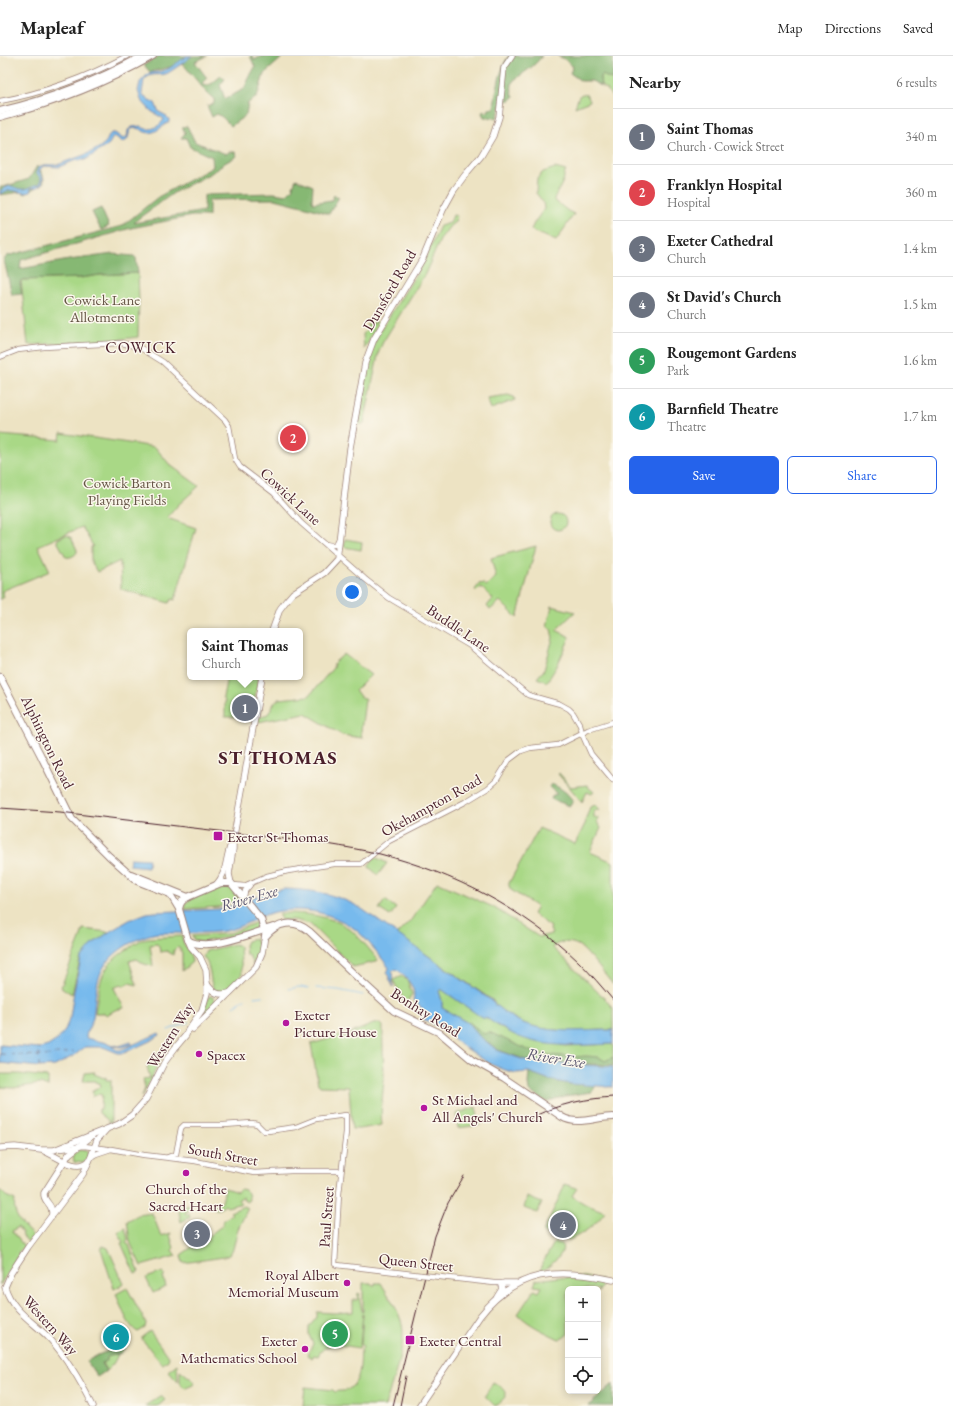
<!DOCTYPE html>
<html lang="en">
<head>
<meta charset="utf-8">
<style>
  :root { --surface:#fff; --page:#f2f2f2; --text:#222; --muted:#767676; --line:#e0e0e0; --accent:#2563eb }
  body { margin:0; font-family:"EB Garamond",serif; background:var(--page); color:var(--text) }
  .controls { position:absolute; right:12px; bottom:12px; display:grid; overflow:hidden; border-radius:6px; box-shadow:0 2px 10px #0003 }
  .controls button { width:36px; height:36px; display:grid; place-items:center; padding:0; border:0; border-bottom:1px solid var(--line); background:var(--surface); color:var(--text); font:20px sans-serif }
  .you { position:absolute; left:352px; top:536px; width:14px; height:14px; margin:-10px; border:3px solid #fff; border-radius:50%; background:#1a73e8; box-shadow:0 0 0 6px #1a73e833 }
  .badge { display:grid; place-items:center; width:26px; height:26px; border-radius:50%; background:var(--accent); color:#fff; font-size:13px; font-weight:700 }
  .pin { position:absolute; translate:-50% -50%; border:2px solid #fff; box-shadow:0 1px 4px #0006 }
  .popup { position:absolute; left:187px; top:572px; width:116px; height:52px; box-sizing:border-box; display:grid; place-content:center; border-radius:6px; background:var(--surface); filter:drop-shadow(0 1px 3px #0005); font-size:13px; white-space:nowrap; color:var(--muted) }
  .popup b { font-size:15px; color:var(--text) }
  .popup::after { content:''; position:absolute; left:50%; top:100%; margin-left:-8px; border:8px solid transparent; border-top-color:var(--surface) }
  .list { margin:0; padding:0; list-style:none }
  h2 { display:flex; justify-content:space-between; align-items:center; height:52px; margin:0; padding:0 16px; font-size:17px }
  h2 small { font-size:13px; font-weight:400; color:var(--muted) }
  .list li { display:grid; grid-template-columns:26px 1fr auto; gap:12px; align-items:center; box-sizing:border-box; height:56px; padding:0 16px; border-top:1px solid var(--line) }
  .list b { display:block; font-size:15px; white-space:nowrap }
  .list p { margin:0; font-size:13px; white-space:nowrap; color:var(--muted) }
  .list em { font-size:13px; font-style:normal; color:var(--muted) }
  .actions { display:flex; gap:8px; padding:12px 16px }
  .actions a { flex:1; padding:9px 0; border:1px solid var(--accent); border-radius:6px; text-align:center; font-size:14px; color:var(--accent) }
  .actions .main { background:var(--accent); color:#fff }
  .icon { flex:none; width:22px; height:22px; fill:none; stroke:currentColor; stroke-width:2; stroke-linecap:round; stroke-linejoin:round }
  .map { position:relative; flex:none; width:613px; height:1350px; overflow:hidden }
  header { display:flex; align-items:center; gap:24px; box-sizing:border-box; height:56px; padding:0 20px; background:var(--surface); border-bottom:1px solid var(--line) }
  header strong { font-size:19px }
  nav { display:flex; gap:22px; margin-inline-start:auto; font-size:14px }
  main { display:flex }
  aside { flex:1; background:var(--surface) }
  .map>svg:first-child { display:block }
</style>
</head>
<body>
<header>
<strong>Mapleaf</strong>
<nav><a>Map</a><a>Directions</a><a>Saved</a></nav>
</header>
<main>
<div class="map">
<svg width="613" height="1350" viewBox="0 0 613 1350">
  <rect width="100%" height="100%" fill="#fbf7ec"/>
  <filter id="ink" filterUnits="userSpaceOnUse"><feTurbulence type="fractalNoise" baseFrequency=".025" numOctaves="2"/><feDisplacementMap in="SourceGraphic" scale="8" xChannelSelector="R" yChannelSelector="G"/><feConvolveMatrix kernelMatrix="1 2 1 2 8 2 1 2 1" color-interpolation-filters="sRGB"/></filter>
  <filter id="wash" filterUnits="userSpaceOnUse"><feTurbulence type="fractalNoise" baseFrequency=".012" numOctaves="4" result="noise"/><feDisplacementMap in="SourceGraphic" scale="16" xChannelSelector="R" yChannelSelector="G"/><feGaussianBlur stdDeviation="0.9" result="paint"/><feColorMatrix in="noise" values="0 0 0 0 0 0 0 0 0 0 0 0 0 0 0 0 0 1.4 0 .05"/><feComposite in="paint" operator="in"/></filter>
  <g filter="url(#wash)">
    <rect width="100%" height="100%" fill="#ede3c3"/>
    <g fill="#a9d886" stroke="#7a7c58">
      <path d="M603 19 613 24V43L607 33 601 30 600 22Z"/>
      <path d="M582 38 587 39 590 45 575 51 579 40Z"/>
      <path d="M555 112 566 115 564 118C564 122 564 124 562 127 560 133 554 140 554 144L568 155 574 158 556 185 531 174 534 167 544 153 543 146 536 137 537 123 543 116Z"/>
      <path d="M453 159 457 160 455 166 450 170 441 182 425 218 383 286 379 295 364 367 360 369 358 367 366 316 368 310 372 293 378 278 422 209 440 170 450 167Z"/>
      <path d="M138 217 139 243 138 281 106 285 28 289 21 224 80 222 100 219Z"/>
      <path d="M374 265H379L369 285 364 293 363 278 367 274V268L374 267Z"/>
      <path d="M508 339 514 341 515 344 491 353 487 342Z"/>
      <path d="M61 377 155 391 170 409 199 430 178 449 167 462 196 472 175 544 172 543 169 547 121 533 120 505 97 516 91 505V491L93 490 82 471 77 473 38 490 50 515 2 535 4 541 0 544V379L60 384Z"/>
      <circle cx="558" cy="466" r="8"/>
      <path d="M66 479 71 481 77 494V496C75 500 70 502 66 501L57 485 58 483Z"/>
      <path d="M345 483 362 486 361 494 344 491Z"/>
      <path d="M536 490 517 562 500 545 490 554 487 550 493 543 481 531 477 535 475 534 480 527 481 528 483 527 486 530 496 521 491 502Z"/>
      <path d="M552 550 575 556 556 574 570 581 557 610 547 626 537 622 544 614 553 582 551 573 547 570Z"/>
      <path d="M344 598 371 619 355 635 365 644 361 675 362 682 342 679 305 657 258 666 259 661 268 658 275 646 279 643 309 640 333 612 334 607Z"/>
      <path d="M227 621H259L251 661H225V645L223 641Z"/>
      <path d="M559 717 571 731 587 729 588 731 594 736 592 738 587 736 582 746 558 718Z"/>
      <path d="M596 749 600 754H594V761L598 762 597 766 601 772 590 796 613 806V929C608 922 584 892 578 889 569 885 560 885 552 891L603 941 613 952V974C584 974 553 978 526 968 514 963 504 956 494 948L495 946 397 878 411 864 437 826 493 851 539 881 552 878 550 873 551 871 533 858 537 851 511 834 509 830V827L539 772 575 788 586 766 585 765 590 751Z"/>
      <path d="M375 801 387 807 378 819 369 811V809Z"/>
      <path d="M226 830 232 833 240 843 219 851 184 853 185 847C197 839 212 834 226 830Z"/>
      <path d="M385 844 396 852 390 860 379 853Z"/>
      <path d="M287 857C308 857 336 861 352 875 362 884 370 894 378 904L375 906 353 911 310 868 294 864H281L279 859Z"/>
      <path d="M257 866V871L256 874 235 880 201 886 194 884 192 880 228 878Z"/>
      <path d="M83 873 109 876 94 887 80 904 72 938 70 937 61 931 80 883Z"/>
      <path d="M182 880C183 892 191 894 192 906L182 915V897L179 891 178 890 174 894 173 899 167 895 160 896 159 890 157 888 150 889 153 910 144 908 137 903 129 905 137 929 129 927 123 930 122 928 114 932 124 952 115 954 107 959 104 957H95C100 925 100 910 129 892 134 888 141 883 148 882 159 881 171 881 182 880Z"/>
      <path d="M255 883 260 892 253 909 249 899H246L245 889 247 885Z"/>
      <path d="M235 888 239 890 240 892 242 919 226 935C209 941 212 922 209 913 208 908 206 904 203 901L206 895Z"/>
      <path d="M402 920 408 926 412 938 407 946 403 947 405 946 401 938H400L393 924Z"/>
      <path d="M441 933 483 962 485 961 503 973 564 990 613 988V1011L528 1005 516 1001 497 994 478 979 468 967 442 952V945L439 935Z"/>
      <path d="M211 940 215 943V948L199 964 203 957 208 941Z"/>
      <path d="M376 967 381 968 383 970C382 988 384 1005 384 1023 383 1039 380 1054 382 1069L360 1073H352L349 1031 320 1030 318 1028 311 988 339 980 343 979 344 982V980Z"/>
      <path d="M155 997 161 1000V1003L142 1041 145 1032 143 1023 150 1022 147 1010 159 1003Z"/>
      <path d="M95 1016 94 1018 104 1022 106 1021V1024H111V1067H109V1065L99 1057V1053H101L102 1039 98 1038 92 1041 93 1038 92 1035H94V1033L100 1031 99 1027H97L96 1025H83L85 1017Z"/>
      <path d="M0 1018H20L48 1021V1031L40 1028 13 1032 0 1031Z"/>
      <path d="M476 1051 480 1069 458 1072 456 1058Z"/>
      <path d="M79 1094 86 1095 88 1097V1102L83 1107 74 1106 73 1099Z"/>
      <path d="M564 1128 577 1132 572 1140 585 1148 605 1156C597 1168 583 1178 569 1184L543 1176 564 1131Z"/>
      <path d="M225 1132 237 1136 241 1133 245 1134 248 1137 249 1144 246 1146 242 1141 238 1144 241 1147 239 1148 227 1151 225 1149 220 1153H215L214 1150 222 1146Z"/>
      <path d="M0 1134 6 1140 15 1144C12 1160 23 1169 33 1180L28 1186 22 1179 23 1178 18 1171 12 1175 24 1190 18 1197 19 1198 0 1229Z"/>
      <path d="M527 1141 542 1147 537 1157 524 1152Z"/>
      <path d="M189 1149 191 1152 185 1157 186 1158H189L190 1161 181 1166 179 1156 182 1152Z"/>
      <path d="M244 1150 248 1152 238 1173 233 1193 229 1199 224 1201 183 1207 181 1199 192 1191 194 1193 198 1190 197 1188 199 1186 202 1188 209 1183 207 1181 223 1169V1165L232 1158 230 1156Z"/>
      <path d="M152 1157 161 1180 171 1177 170 1179 174 1192 172 1194 176 1200 141 1210 130 1186 127 1165 138 1159Z"/>
      <path d="M125 1172 128 1183 126 1187 129 1189 139 1216 135 1218 121 1187 123 1186 118 1176Z"/>
      <path d="M555 1185C555 1186 560 1188 561 1188 569 1197 546 1213 540 1216L541 1210Z"/>
      <path d="M103 1190 108 1192 124 1228 114 1233 101 1193Z"/>
      <path d="M163 1216 166 1220 163 1221 166 1231 153 1237 146 1222Z"/>
      <path d="M560 1221 564 1222C575 1218 593 1222 604 1225L598 1237V1233H568V1278L563 1282 559 1283C545 1276 530 1270 518 1258L534 1234 539 1236 542 1231 534 1230 536 1224Z"/>
      <path d="M363 1227H371L372 1229H375V1227H381C388 1239 399 1255 402 1268 407 1288 391 1330 385 1350H303L305 1331 333 1334 335 1336C339 1334 343 1336 347 1334 362 1326 360 1307 361 1293H362L363 1290 361 1289 363 1258 360 1289 359 1292C346 1290 325 1284 318 1300L314 1299 312 1302 307 1299 313 1288 309 1279V1271L317 1261V1256L333 1257 353 1256V1244H357L358 1237 360 1238 359 1241 362 1255H363Z"/>
      <path d="M127 1232 146 1267 145 1272 138 1276C128 1272 120 1248 116 1238Z"/>
      <path d="M150 1275 169 1302 168 1304 163 1308 161 1307 142 1283V1281Z"/>
      <path d="M116 1297H119L113 1308 104 1317 106 1314 102 1307 105 1306 107 1301Z"/>
      <path d="M177 1308 178 1326 168 1315Z"/>
      <path d="M180 1314 195 1326 193 1329 186 1332 182 1330 180 1326Z"/>
      <path d="M493 1326C509 1335 511 1338 495 1350L485 1340Z"/>
      <path d="M161 1340 165 1344 158 1350H144Z"/>
    </g>
    <g fill="#86b873" stroke="#686c4f">
      <path d="M159 0H207L195 6 207 22 202 27 204 30 211 28 221 20 225 23 220 29 225 43 244 33 250 20 255 11 250 0H253L254 4 262 0H284L264 18 257 41 248 47 246 59 231 70 222 61 217 58 212 61 207 50 214 47V43L207 37 183 8 150 16 144 9Z"/>
      <path d="M509 0H542C533 12 524 16 513 25 511 30 511 37 514 41L511 44 503 45 497 62 484 61 482 57 484 54 487 57 489 53 494 52C495 40 501 8 509 0Z"/>
      <path d="M558 0H613V24L602 19 600 22 601 30 592 25H581L570 17 573 10 570 9 568 5Z"/>
      <path d="M187 70 195 86 226 98 229 96H235L237 100 223 108 218 113 202 122 175 136 139 162 134 167 204 155V139L274 137 286 139 292 133 296 123 313 130 312 144 313 147 332 144 334 139 339 141 329 158 310 152 275 143 209 144V160H192L131 172 21 204 20 213 69 204 113 198 134 200 136 202 138 217 100 219 80 222 22 224 20 226 22 238 12 239 4 204 7 200 122 170 158 141 213 111 212 101 190 91 186 82H181L185 77 182 71Z"/>
      <path d="M37 110C41 115 46 121 43 128L33 133 26 138 21 136 0 139V131H3L29 123Z"/>
      <path d="M101 152 109 170 101 174 92 156Z"/>
      <path d="M551 728C561 732 567 736 573 745L570 750 551 743 553 739 557 738 549 731Z"/>
      <path d="M469 966 484 978 489 976 537 998 575 1001 586 1000 599 1001 605 1005 613 1001V1009L529 1005 498 994 479 980 468 967Z"/>
      <path d="M529 1016 550 1024 570 1028 596 1029 592 1036 565 1040 546 1046 529 1035 528 1028Z"/>
      <path d="M127 1288 121 1297 107 1301V1305L102 1307V1309L106 1315 97 1321 87 1305 98 1299Z"/>
      <path d="M613 1328V1350H588Z"/>
    </g>
    <g fill="#77baed" stroke="#606c8c">
      <path d="M187 0H192C184 6 176 12 168 17 160 21 152 15 144 24L142 37 144 41 155 47 159 56 165 59 169 63V66C162 70 153 81 143 75 139 72 136 72 131 73 128 76 130 81 126 85L122 86 116 81H113L109 88 105 91 85 104H76L59 111 43 110 39 115 43 122 42 128 38 131 31 132 30 136C18 140 16 129 0 138V135C15 125 12 134 25 133 30 132 35 128 40 128L41 122 36 117C39 104 51 111 60 108 75 101 92 99 105 87 108 84 108 80 111 77H115L123 83 127 81 128 74 132 71 141 70C148 77 160 71 164 63L151 55 141 44 138 35 140 26 149 17 159 16 168 13Z"/>
      <path d="M130 802 149 803 148 811 129 809Z"/>
      <path d="M284 833C313 834 333 837 359 851L495 947 494 948C504 956 514 964 526 968 554 978 584 974 613 974V988C581 989 548 993 517 980 506 975 495 968 485 961L484 963 441 933 439 935 442 945V952L468 967 478 979 497 994 516 1001 528 1005 613 1011V1031L570 1028 550 1024 529 1016 516 1017 505 1014 490 1008 457 986 441 972 423 963 422 952 413 944C417 931 406 922 397 913L392 915 393 931 387 917 389 912C385 906 380 900 376 895 369 887 361 877 352 871 328 855 298 850 271 857 255 862 241 872 225 875 206 878 178 877 158 877 137 880 107 898 100 919 95 933 95 948 93 962 91 969 86 975 86 982L119 990 131 986 132 988 122 991 111 990 117 994H121L159 977 160 979 150 985 124 997H118L103 991H85L75 999 55 1010 39 1011 0 1007V989L41 992 48 990 57 984 64 976 70 962 74 935 81 902 94 887 109 876 131 863 147 857 155 856 223 853 263 838Z"/>
    </g>
    <g fill="none" stroke-linecap="round" stroke-linejoin="round">
      <g stroke="#77baed" stroke-width="1">
        <path d="M316 932 338 934 363 939"/>
        <path d="M289 933 298 931 309 932"/>
        <path d="M254 941 263 940"/>
        <path d="M234 950 245 943"/>
        <path d="M168 974 189 966"/>
      </g>
      <g stroke="#5a556f" stroke-width="1" stroke-dasharray="5 4" stroke-linecap="butt">
        <path d="M0 998 43 1000 74 996"/>
        <path d="M39 1011V992"/>
      </g>
    </g>
  </g>
  <g filter="url(#ink)">
    <g fill="none" stroke-linecap="round" stroke-linejoin="round">
      <g stroke="#9c8177" stroke-width="6">
        <g id="minor">
          <path d="M0 45C44 37 87 21 127 0"/>
          <path d="M0 301 18 294 44 291 121 287 139 291 163 306 225 364 229 370 235 403 240 411 274 437 301 467 365 523 389 542 470 590 528 639 560 648 569 653 573 657 580 669 583 680 591 698 613 724"/>
          <path d="M326 488C333 490 336 490 339 483"/>
          <path d="M234 829 244 830 267 820 288 815 334 808H361L389 785 465 746 488 732 496 725 509 704 521 695 530 692 558 689 588 674 613 666"/>
          <path d="M244 841 245 835 250 829"/>
          <path d="M61 1093 84 1090 107 1093"/>
          <path d="M91 1101 96 1098 111 1093 144 1099 195 1105 254 1117 291 1115H341"/>
          <path d="M168 1101 176 1098 181 1072 184 1069H224L252 1067 257 1068 264 1075H268L296 1071 316 1063 346 1059V1076L339 1138 335 1208 337 1209 421 1219"/>
          <path d="M431 1220 494 1227H503"/>
        </g>
      </g>
      <g stroke="#9c8177" stroke-width="7">
        <g id="major">
          <path d="M272 575 280 553 286 545 293 537 324 517 337 503 350 392 365 307 374 283 423 202 443 154 454 134 465 119 481 100 493 80 499 61 504 12 512 0"/>
          <path d="M231 827 229 818 233 793V785L262 621"/>
          <path d="M216 829C227 817 225 806 230 791"/>
          <path d="M207 928C213 937 219 940 229 937"/>
          <path d="M193 973 256 911 262 897 264 886 265 878"/>
          <path d="M0 1092 15 1091 41 1094H54L119 1068 132 1059 146 1043 164 1007 175 992 186 979 188 974 202 954 207 937V928L206 914 200 901 191 891 188 884"/>
          <path d="M44 1095C57 1100 76 1117 89 1105"/>
          <path d="M52 1160C53 1146 43 1147 44 1137L69 1098 92 1080"/>
          <path d="M497 1241 502 1233 501 1229 504 1227H516"/>
          <path d="M93 1350C81 1326 68 1303 50 1283 34 1266 12 1255 5 1231L11 1217 28 1191 83 1118 91 1101 97 1084 106 1074"/>
          <path d="M419 1350 480 1260C517 1213 558 1212 613 1224"/>
        </g>
      </g>
      <g stroke="#9c8177" stroke-width="8">
        <g id="highway">
          <path d="M0 55C50 43 97 25 142 0"/>
          <path d="M0 61C54 47 104 28 153 0"/>
          <path d="M0 621 40 698 72 763 109 800 137 825 170 838 179 853"/>
          <path d="M131 818 188 841"/>
          <path d="M264 874 261 863 231 827H221L188 841C182 844 180 847 179 853L188 884C206 897 253 877 273 871"/>
          <path d="M265 881C277 866 294 863 309 875L359 923 394 955 440 977 472 1004 504 1022 562 1061C577 1070 596 1061 613 1061"/>
        </g>
      </g>
      <use href="#minor" stroke="#fff" stroke-width="4.5"/>
      <use href="#major" stroke="#fff" stroke-width="5.5"/>
      <use href="#highway" stroke="#fff" stroke-width="6"/>
      <g stroke="#4a1f2b" stroke-width="1">
        <path d="M0 752 60 756 327 788C345 791 363 794 380 798 454 817 524 853 579 906 591 918 602 931 613 944"/>
        <path d="M526 1065C553 1049 582 1043 613 1041"/>
        <path d="M393 1350 435 1180 448 1147 464 1120"/>
        <path d="M400 1350 406 1320"/>
      </g>
      <g stroke="#9c8177" stroke-width="6" stroke-linecap="butt">
        <path id="minor-bridge" d="M421 1219 431 1220"/>
      </g>
      <use href="#minor-bridge" stroke="#fff" stroke-width="4.5"/>
    </g>
  </g>
  <g fill="#b5179e" stroke="#fbf7ec" stroke-width="1.5">
    <rect x="213" y="775" width="10" height="10" rx="2"/>
    <circle cx="286" cy="967" r="4"/>
    <circle cx="199" cy="998" r="4"/>
    <circle cx="424" cy="1052" r="4"/>
    <circle cx="186" cy="1117" r="4"/>
    <circle cx="347" cy="1227" r="4"/>
    <rect x="405" y="1279" width="10" height="10" rx="2"/>
    <circle cx="305" cy="1293" r="4"/>
  </g>
  <g text-anchor="middle" dominant-baseline="central" stroke-width="3" stroke-linejoin="round" paint-order="stroke">
    <g font-size="15" fill="#4a1f2b" stroke="#fbf7ec">
      <text transform="translate(389 234) rotate(-60)">Dunsford Road</text>
      <text transform="translate(291 440) rotate(43)">Cowick Lane</text>
      <text transform="translate(459 572) rotate(34)">Buddle Lane</text>
      <text transform="translate(48 686) rotate(64)">Alphington Road</text>
      <text transform="translate(431 749) rotate(-29)">Okehampton Road</text>
      <text transform="translate(426 956) rotate(32)">Bonhay Road</text>
      <text transform="translate(170 979) rotate(-58)">Western Way</text>
      <text transform="translate(223 1098) rotate(10)">South Street</text>
      <text transform="translate(326 1161) rotate(-86)">Paul Street</text>
      <text transform="translate(416 1206) rotate(6)">Queen Street</text>
      <text transform="translate(51 1269) rotate(48)">Western Way</text>
    </g>
    <g font-size="15" fill="#665646" stroke="#fbf7ec">
      <text x="102" y="243">Cowick Lane<tspan x="102" dy="17">Allotments</tspan></text>
      <text x="127" y="426">Cowick Barton<tspan x="127" dy="17">Playing Fields</tspan></text>
    </g>
    <g font-size="15" fill="#4a1f2b" stroke="#fbf7ec" text-anchor="start">
      <text x="227" y="780">Exeter St Thomas</text>
      <text x="294" y="958">Exeter<tspan x="294" dy="17">Picture House</tspan></text>
      <text x="207" y="998">Spacex</text>
      <text x="432" y="1043">St Michael and<tspan x="432" dy="17">All Angels' Church</tspan></text>
      <text x="186" y="1132" text-anchor="middle">Church of the<tspan x="186" dy="17">Sacred Heart</tspan></text>
      <text x="339" y="1218" text-anchor="end">Royal Albert<tspan x="339" dy="17">Memorial Museum</tspan></text>
      <text x="297" y="1284" text-anchor="end">Exeter<tspan x="297" dy="17">Mathematics School</tspan></text>
      <text x="419" y="1284">Exeter Central</text>
    </g>
    <g font-size="16" letter-spacing="1" fill="#4a1f2b" stroke="#fbf7ec">
      <text x="141" y="291">COWICK</text>
    </g>
    <g font-size="16" font-style="italic" fill="#5a556f" stroke="#fbf7ec">
      <text transform="translate(249 842) rotate(-16)">River Exe</text>
      <text transform="translate(556 1002) rotate(9)">River Exe</text>
    </g>
    <g font-size="19" font-weight="bold" letter-spacing="1" fill="#4a1f2b" stroke="#fbf7ec">
      <text x="278" y="701">ST THOMAS</text>
    </g>
  </g>
</svg>
<div class="controls">
<button>+</button>
<button>−</button>
<button><svg class="icon" aria-label="locate" viewBox="0 0 24 24"><circle cx="12" cy="12" r="6"/><path d="M12 2v4M12 18v4M2 12h4M18 12h4"/></svg></button>
</div>
<div class="you"></div>
<div class="pin badge" style="left:245px;top:652px;background:#6b7280">1</div>
<div class="popup"><b>Saint Thomas</b>Church</div>
<div class="pin badge" style="left:293px;top:382px;background:#e0444e">2</div>
<div class="pin badge" style="left:197px;top:1178px;background:#6b7280">3</div>
<div class="pin badge" style="left:563px;top:1169px;background:#6b7280">4</div>
<div class="pin badge" style="left:335px;top:1278px;background:#2e9e5b">5</div>
<div class="pin badge" style="left:116px;top:1281px;background:#0f9aa8">6</div>
</div>
<aside>
<h2>Nearby<small>6 results</small></h2>
<ul class="list">
<li><span class="badge" style="background:#6b7280">1</span><div><b>Saint Thomas</b><p>Church · Cowick Street</p></div><em>340 m</em></li>
<li><span class="badge" style="background:#e0444e">2</span><div><b>Franklyn Hospital</b><p>Hospital</p></div><em>360 m</em></li>
<li><span class="badge" style="background:#6b7280">3</span><div><b>Exeter Cathedral</b><p>Church</p></div><em>1.4 km</em></li>
<li><span class="badge" style="background:#6b7280">4</span><div><b>St David's Church</b><p>Church</p></div><em>1.5 km</em></li>
<li><span class="badge" style="background:#2e9e5b">5</span><div><b>Rougemont Gardens</b><p>Park</p></div><em>1.6 km</em></li>
<li><span class="badge" style="background:#0f9aa8">6</span><div><b>Barnfield Theatre</b><p>Theatre</p></div><em>1.7 km</em></li>
</ul>
<div class="actions"><a class="main">Save</a><a>Share</a></div>
</aside>
</main>
</body>
</html>
